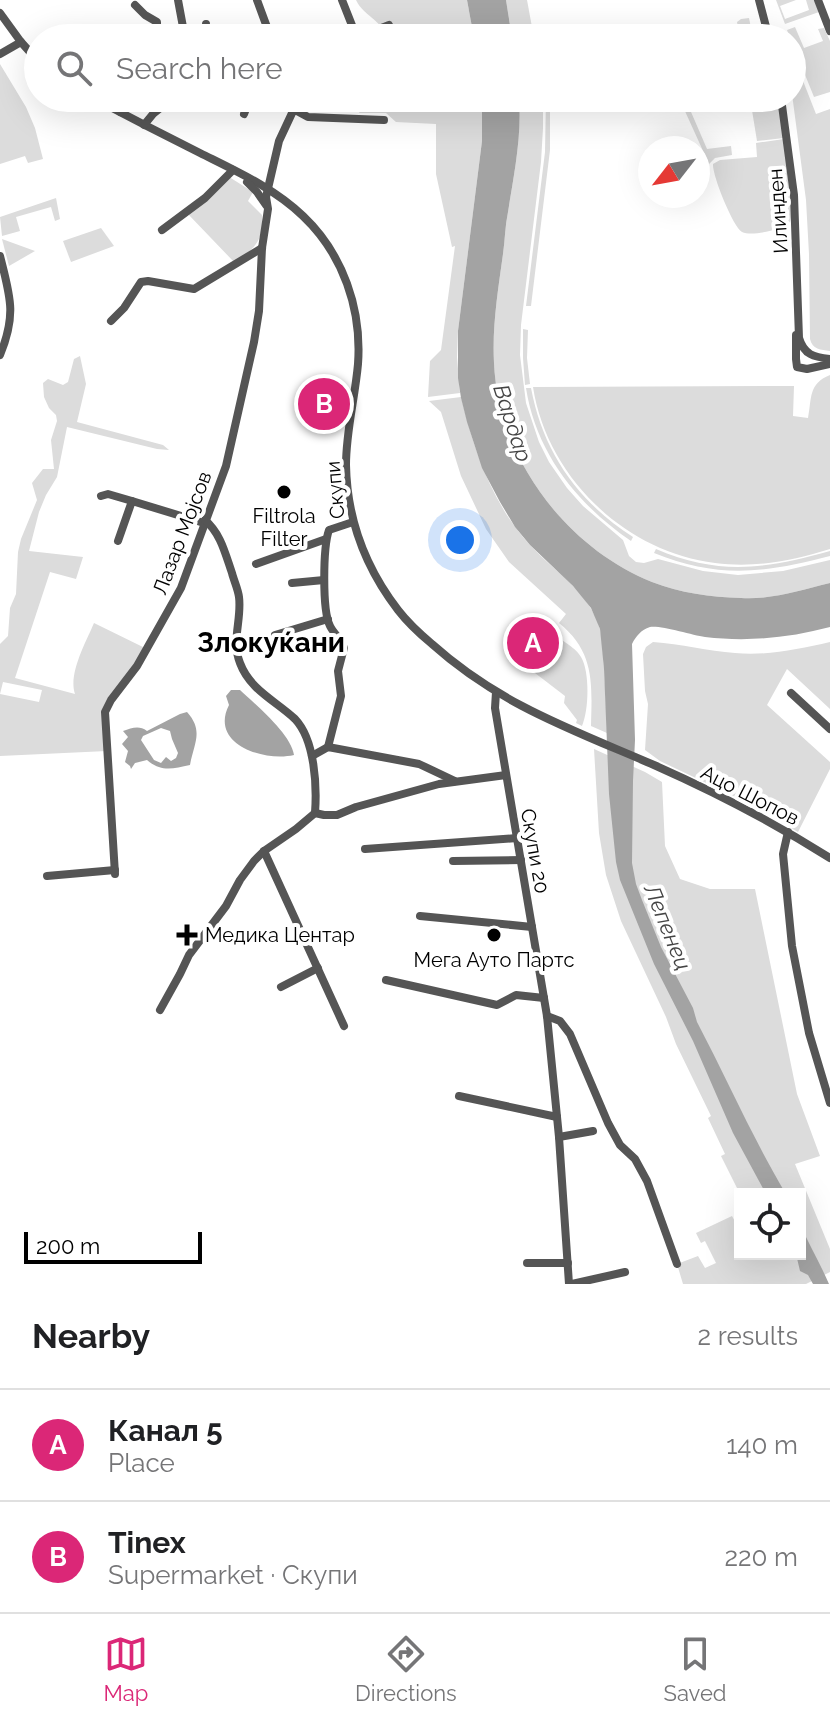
<!DOCTYPE html>
<html lang="en">
<head>
<meta charset="utf-8">
<style>
  :root { --surface:#fff; --page:#f6f6f6; --text:#202124; --muted:#757577; --line:#e0e0e0; --accent:#db2777 }
  body { margin:0; font-family:Raleway,sans-serif; background:var(--page); color:var(--text) }
  .controls { position:absolute; right:24px; bottom:24px; display:grid; overflow:hidden; border-radius:0px; box-shadow:0 8px 32px #0002 }
  .controls button { width:72px; height:72px; display:grid; place-items:center; padding:0; border:0; border-bottom:2px solid var(--line); background:var(--surface); color:var(--text); font:40px sans-serif }
  .compass { position:absolute; left:638px; top:136px; width:72px; height:72px; border-radius:50%; background:var(--surface); box-shadow:0 8px 32px #0002; rotate:239deg }
  .scale { position:absolute; left:24px; bottom:20px; width:178px; box-sizing:border-box; padding-left:8px; border:4px solid #000; border-top:0; font-size:22px; line-height:28px; white-space:nowrap; color:#000; -webkit-text-stroke:6px #fff; paint-order:stroke }
  .you { position:absolute; left:460px; top:540px; width:28px; height:28px; margin:-20px; border:6px solid #fff; border-radius:50%; background:#1a73e8; box-shadow:0 0 0 12px #1a73e833 }
  .badge { display:grid; place-items:center; width:52px; height:52px; border-radius:50%; background:var(--accent); color:#fff; font-size:26px; font-weight:700 }
  .pin { position:absolute; translate:-50% -50%; border:4px solid #fff; box-shadow:0 2px 8px #0006 }
  .list { margin:0; padding:0; list-style:none }
  h2 { display:flex; justify-content:space-between; align-items:center; height:104px; margin:0; padding:0 32px; font-size:34px }
  h2 small { font-size:26px; font-weight:400; color:var(--muted) }
  .list li { display:grid; grid-template-columns:52px 1fr auto; gap:24px; align-items:center; box-sizing:border-box; height:112px; padding:0 32px; border-top:2px solid var(--line) }
  .list b { display:block; font-size:30px; white-space:nowrap }
  .list p { margin:0; font-size:26px; white-space:nowrap; color:var(--muted) }
  .list em { font-size:26px; font-style:normal; color:var(--muted) }
  .icon { flex:none; width:44px; height:44px; fill:none; stroke:currentColor; stroke-width:2; stroke-linecap:round; stroke-linejoin:round }
  .map { position:relative; flex:none; width:830px; height:1284px; overflow:hidden }
  .search { position:absolute; background:var(--surface); box-shadow:0 8px 32px #0002; left:24px; right:24px; top:24px; height:88px; display:flex; align-items:center; gap:20px; box-sizing:border-box; padding:0 28px; border-radius:44px; color:var(--muted); font-size:30px }
  .sheet { height:328px; background:var(--surface) }
  nav { display:flex; justify-content:space-around; align-items:center; box-sizing:border-box; height:112px; border-top:2px solid var(--line); background:var(--surface); font-size:22px; color:var(--muted) }
  nav a { display:grid; justify-items:center; gap:4px }
  nav .on { color:var(--accent) }
  .map>svg:first-child { display:block }
</style>
</head>
<body>
<div class="map">
<svg width="830" height="1284" viewBox="0 0 830 1284">
  <rect width="100%" height="100%" fill="#fff"/>
  <g fill="#dcdcdc" fill-rule="evenodd">
    <path d="M356 0H467L474 38H386C381 18 364 17 356 0Z"/>
    <path d="M506 0H527L534 38H512Z"/>
    <path d="M776 0H796L780 6 785 19 809 10 806 0H814L819 12 785 24Z"/>
    <path d="M749 18 753 38H740L737 22 741 19Z"/>
    <path d="M795 27 804 48 823 41 818 29 824 28 830 41V92L814 97 787 30Z"/>
    <path d="M792 53 816 114 830 109V351C821 350 812 349 810 339L809 254 806 200 792 94Z"/>
    <path d="M0 64 26 107 35 128 43 159 28 163 25 156 0 164Z"/>
    <path d="M367 98H482V141L458 331 457 357 460 393 428 397 430 361 441 350 455 246 452 247 436 174V124L396 122 386 113H359Z"/>
    <path d="M519 98H543V128L541 162 521 325 520 355 526 403 539 442 549 462 567 488 583 506 623 540 629 556 636 562 644 563 658 559 703 571 738 575 783 571 830 560V583C801 590 771 600 741 598 711 597 680 593 652 582 565 547 498 457 494 363 492 327 498 290 503 254 505 240 505 226 508 212 514 174 522 136 519 98Z"/>
    <path d="M546 98H550V150L531 306H526L545 152Z"/>
    <path d="M679 98H685L707 149 731 146 732 155 715 158 709 164Z"/>
    <path d="M750 98H777L784 138 757 141Z"/>
    <path d="M784 139 792 212 790 222C782 229 753 237 742 232 733 227 712 175 713 164L720 160 757 157 756 143Z"/>
    <path d="M226 175 253 192 248 201 262 215C264 240 255 249 234 262L187 213Z"/>
    <path d="M56 198 60 219 55 221 51 207 16 217 20 231 2 236 0 217Z"/>
    <path d="M101 228 114 246 71 262 63 241Z"/>
    <path d="M2 239 35 251 9 266Z"/>
    <path d="M523 329 528 330 527 358 530 384 525 385 523 358Z"/>
    <path d="M80 356 86 384 77 422 163 445 169 450 157 449 67 427 57 477 46 495 39 512 29 551 83 557 76 579 50 572 15 678 75 694C68 674 86 642 94 623L147 649 105 712 107 751 0 756V644L8 636 10 608 16 594 18 552 21 539 37 500 32 483 43 469H54L51 440 57 421 56 415 49 408 44 397 43 383 48 379 63 385 68 382 74 359ZM3 682 42 690 39 702 0 694Z"/>
    <path d="M830 375V549C792 561 755 568 715 563 625 552 547 477 533 387L794 386 793 416 808 418C812 398 808 384 830 375Z"/>
    <path d="M526 388H531C543 452 578 502 633 537L631 541C578 505 536 453 526 388Z"/>
    <path d="M461 397C474 450 492 504 530 545 554 571 591 594 600 629 602 637 602 646 603 654 605 680 606 707 607 733L591 726C592 684 595 652 559 623L566 614 509 562 486 529 461 476 441 412 429 401Z"/>
    <path d="M656 549C719 576 766 569 830 551V556C766 573 717 579 654 553Z"/>
    <path d="M562 640C569 645 577 650 581 657 590 672 589 710 582 726L576 723 577 720 564 703 565 696 535 673Z"/>
    <path d="M653 642C681 644 708 651 735 653 767 656 799 649 830 642V709L787 669 767 705 830 762V769L798 832 742 800 660 761 645 750 648 704 645 691 643 654 646 647Z"/>
    <path d="M594 749 645 772 662 782 665 846 680 879 710 889H755L797 1094 820 1156 795 1164 830 1249V1272L806 1284H683L677 1264 698 1256 705 1268 716 1263 705 1241 701 1243 696 1233 732 1216 740 1231V1254H800V1194H740L721 1156 725 1154 708 1118 711 1116 676 1044 666 1017 621 921 606 875 599 833Z"/>
  </g>
  <g fill="#a3a3a3" fill-rule="evenodd">
    <path d="M467 0H506L512 38H474Z"/>
    <path d="M482 98H519C522 136 514 174 508 212 505 226 505 240 503 254 498 290 492 327 494 363 498 457 565 547 652 582 680 593 711 597 741 598 771 600 801 590 830 583V627C789 638 747 642 705 637 692 635 660 625 650 627 641 630 636 636 632 644L635 740 633 781 632 863 636 884 642 900 661 947 693 1008 697 1022C727 1079 753 1139 786 1194H766L733 1133 693 1041 654 964 620 880 616 862 609 794 604 669 600 629 591 608 573 586 530 545 515 527 500 502 482 468 467 422 461 398 458 378V331L482 141Z"/>
    <path d="M231 690H240C256 705 291 734 294 755 264 762 209 744 229 705L226 696Z"/>
    <path d="M187 712C204 731 194 743 190 765 172 769 161 772 147 760L135 763 131 769 130 766 125 762 128 751 122 744 128 737 123 731C132 728 139 725 147 731L180 714ZM161 728 170 731 172 739 178 753 176 758 171 761 166 757 161 763 154 760 141 740 143 736Z"/>
    <path d="M800 1224C809 1245 820 1263 829 1284H813L808 1275 800 1271 796 1254H800Z"/>
  </g>
  <g fill="none" stroke-linecap="round" stroke-linejoin="round">
    <g stroke="#555" stroke-width="8">
      <path d="M178 0 183 27 202 38"/>
      <path d="M257 0 271 38"/>
      <path d="M342 0 357 38"/>
      <path d="M759 0 769 38"/>
      <path d="M818 0 830 31"/>
      <path d="M135 5 145 15 157 22V26L152 38"/>
      <path d="M0 13 21 42 38 61"/>
      <path d="M205 38 206 24"/>
      <path d="M356 38 389 25"/>
      <path d="M0 54 21 42"/>
      <path d="M93 98C129 117 164 135 200 153 236 171 274 188 303 216 343 254 362 309 358 364 355 398 346 431 346 465 347 520 365 567 398 610 408 623 420 634 432 644 500 705 573 730 654 765 715 792 773 822 830 858"/>
      <path d="M781 98 794 195 799 338C804 355 814 357 830 359"/>
      <path d="M293 111H297L308 117 384 120"/>
      <path d="M120 112 129 98"/>
      <path d="M244 114 250 98"/>
      <path d="M144 125 153 114 173 98"/>
      <path d="M247 182 257 192 266 205"/>
      <path d="M162 230 205 198 233 170"/>
      <path d="M0 256C10 296 17 314 0 355"/>
      <path d="M111 321 124 308 141 282 148 281 194 289 262 248"/>
      <path d="M796 335V359L797 367 807 369 830 364"/>
      <path d="M101 496 108 494 132 501"/>
      <path d="M118 541 132 501 204 523"/>
      <path d="M256 564 326 539"/>
      <path d="M292 583 324 580"/>
      <path d="M275 635 328 619"/>
      <path d="M496 692 495 708 547 1016 559 1137 569 1284"/>
      <path d="M791 693 830 729"/>
      <path d="M328 747 341 696 338 671 344 648C341 639 334 634 330 626 322 610 323 547 329 530L353 522"/>
      <path d="M312 756 328 747 419 764 455 781"/>
      <path d="M315 813 324 815H337L356 807 439 784 506 775"/>
      <path d="M788 832 783 854 792 946 809 1033 830 1103"/>
      <path d="M365 849 517 838"/>
      <path d="M264 851 344 1026"/>
      <path d="M453 861 521 860"/>
      <path d="M115 874 105 712 111 700 137 666 181 588 226 466 254 342 259 311 262 248 268 209 266 197 279 141 293 111 295 98"/>
      <path d="M47 876 115 870"/>
      <path d="M420 916 532 927"/>
      <path d="M386 980 497 1005 516 995 544 998"/>
      <path d="M281 987 318 968"/>
      <path d="M160 1010 180 974 189 955 226 906 240 880 254 861 264 851 296 829 315 813C317 786 315 740 295 719 276 701 250 690 240 663 231 641 242 619 239 597 238 589 234 581 232 573 225 553 221 534 205 520"/>
      <path d="M547 1016 560 1021 570 1034 608 1123 620 1145 635 1159 647 1181 677 1264"/>
      <path d="M459 1096 557 1117"/>
      <path d="M559 1137 593 1131"/>
      <path d="M527 1263H568"/>
      <path d="M572 1284 625 1272"/>
    </g>
  </g>
  <g fill="#000" stroke="#fff" stroke-width="3">
    <circle cx="284" cy="492" r="8"/>
    <path d="M183 923h8v8h8v8h-8v8h-8v-8h-8v-8h8z"/>
    <circle cx="494" cy="935" r="8"/>
  </g>
  <g text-anchor="middle" dominant-baseline="central" stroke-width="8" stroke-linejoin="round" paint-order="stroke">
    <g font-size="20" fill="#000" stroke="#fff">
      <text transform="translate(778 211) rotate(-94)">Илинден</text>
      <text transform="translate(335 490) rotate(-95)">Скупи</text>
      <text transform="translate(182 533) rotate(-69)">Лазар Мојсов</text>
      <text transform="translate(750 795) rotate(27)">Ацо Шопов</text>
      <text transform="translate(535 851) rotate(80)">Скупи 20</text>
    </g>
    <g font-size="20" fill="#000" stroke="#fff">
      <text x="284" y="516">Filtrola<tspan x="284" dy="23">Filter</tspan></text>
      <text x="205" y="935" text-anchor="start">Медика Центар</text>
      <text x="494" y="960">Мега Ауто Партс</text>
    </g>
    <g font-size="22" font-style="italic" fill="#444" stroke="#fff">
      <text transform="translate(513 423) rotate(72)">Вардар</text>
      <text transform="translate(668 927) rotate(68)">Лепенец</text>
    </g>
    <g font-size="28" font-weight="bold" fill="#000" stroke="#fff">
      <text x="271" y="642">Злокуќани</text>
    </g>
  </g>
</svg>
<div class="controls">
<button><svg class="icon" aria-label="locate" viewBox="0 0 24 24"><circle cx="12" cy="12" r="6"/><path d="M12 2v4M12 18v4M2 12h4M18 12h4"/></svg></button>
</div>
<svg class="compass" viewBox="-18 -18 36 36"><path d="M0-13l5 13h-10z" fill="#e53935"/><path d="M0 13l5-13h-10z" fill="#757577"/></svg>
<div class="scale">200 m</div>
<div class="you"></div>
<div class="pin badge" style="left:533px;top:643px">A</div>
<div class="pin badge" style="left:324px;top:404px">B</div>
<div class="search"><svg class="icon" aria-label="search" viewBox="0 0 24 24"><circle cx="10" cy="10" r="6"/><path d="M15 15l6 6"/></svg>Search here</div>
</div>
<section class="sheet">
<h2>Nearby<small>2 results</small></h2>
<ul class="list">
<li><span class="badge">A</span><div><b>Канал 5</b><p>Place</p></div><em>140 m</em></li>
<li><span class="badge">B</span><div><b>Tinex</b><p>Supermarket · Скупи</p></div><em>220 m</em></li>
</ul>
</section>
<nav>
<a class="on"><svg class="icon" aria-label="map" viewBox="0 0 24 24"><path d="M3 6l6-2 6 2 6-2v14l-6 2-6-2-6 2zM9 4v14M15 6v14"/></svg>Map</a>
<a><svg class="icon" aria-label="directions" viewBox="0 0 24 24"><path d="M12 3l9 9-9 9-9-9zM9 14v-3h6M13 9l2 2-2 2"/></svg>Directions</a>
<a><svg class="icon" aria-label="saved" viewBox="0 0 24 24"><path d="M7 4h10v16l-5-4-5 4z"/></svg>Saved</a>
</nav>
</body>
</html>
